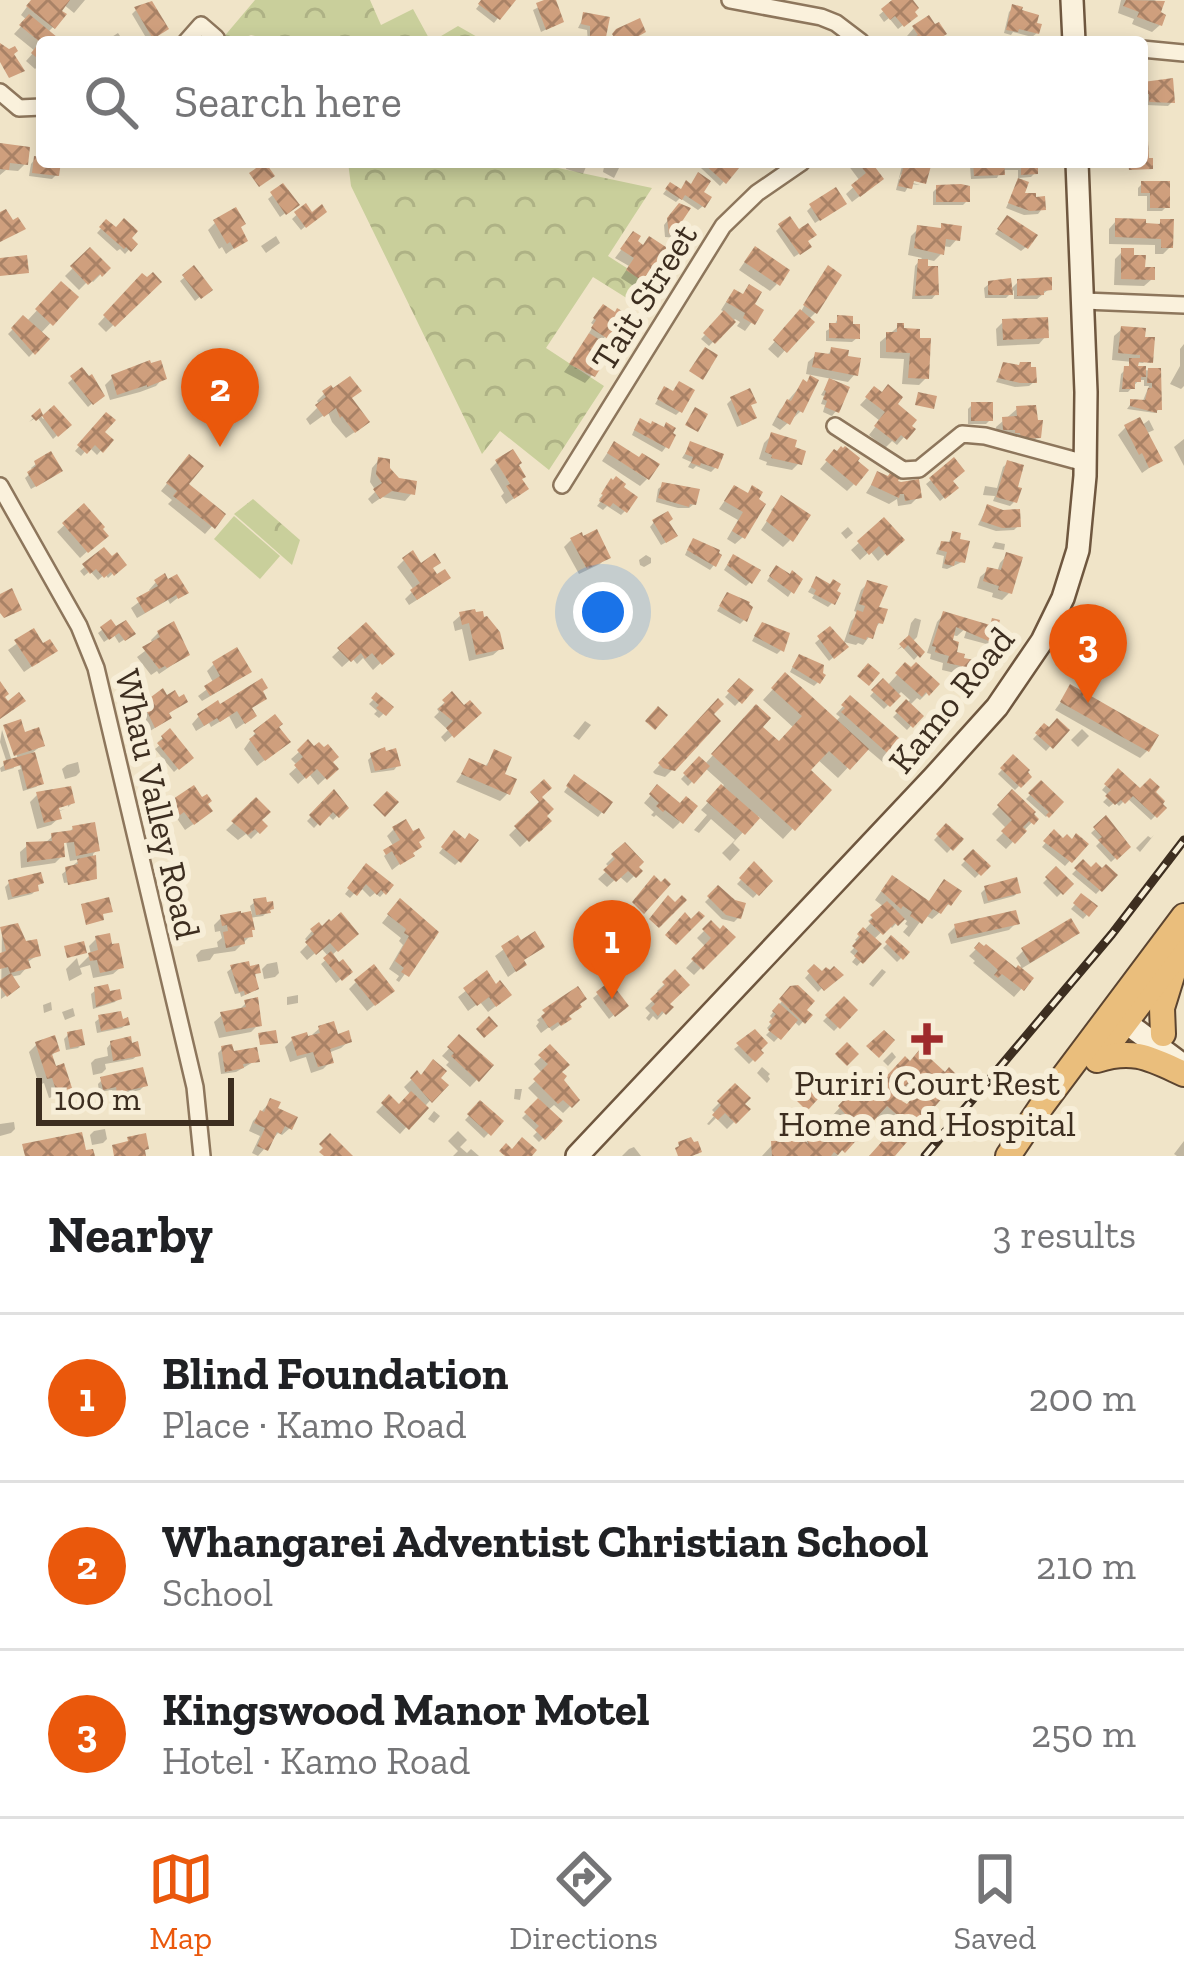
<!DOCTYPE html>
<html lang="en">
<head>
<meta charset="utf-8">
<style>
  :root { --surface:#fff; --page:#f6f6f6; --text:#202124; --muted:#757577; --line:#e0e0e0; --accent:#ea580c }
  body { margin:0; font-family:"Zilla Slab",serif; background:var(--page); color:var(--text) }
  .scale { position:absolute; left:36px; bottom:30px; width:198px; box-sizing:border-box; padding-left:12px; border:6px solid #3d2e20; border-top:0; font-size:33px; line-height:42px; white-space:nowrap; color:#3d2e20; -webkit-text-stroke:9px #f7eed8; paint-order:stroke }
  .you { position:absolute; left:603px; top:612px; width:42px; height:42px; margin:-30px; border:9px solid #fff; border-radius:50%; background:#1a73e8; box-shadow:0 0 0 18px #1a73e833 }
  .badge { display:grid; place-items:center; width:78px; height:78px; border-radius:50%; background:var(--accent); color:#fff; font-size:39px; font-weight:700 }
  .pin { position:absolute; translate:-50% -99px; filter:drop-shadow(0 3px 6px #0008) }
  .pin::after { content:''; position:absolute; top:63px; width:42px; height:36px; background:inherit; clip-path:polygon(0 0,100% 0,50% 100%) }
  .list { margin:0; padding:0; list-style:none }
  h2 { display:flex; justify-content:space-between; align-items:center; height:156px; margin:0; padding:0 48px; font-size:51px }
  h2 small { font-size:39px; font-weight:400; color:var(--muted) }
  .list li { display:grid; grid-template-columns:78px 1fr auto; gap:36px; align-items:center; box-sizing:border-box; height:168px; padding:0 48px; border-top:3px solid var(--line) }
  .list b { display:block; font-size:45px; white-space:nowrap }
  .list p { margin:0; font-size:39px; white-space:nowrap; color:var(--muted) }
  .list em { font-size:39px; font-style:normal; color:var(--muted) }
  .icon { flex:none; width:66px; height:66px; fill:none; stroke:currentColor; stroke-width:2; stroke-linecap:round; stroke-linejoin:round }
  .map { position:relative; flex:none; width:1184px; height:1156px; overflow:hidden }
  .search { position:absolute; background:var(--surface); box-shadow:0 6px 18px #0003; left:36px; right:36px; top:36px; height:132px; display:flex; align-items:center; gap:30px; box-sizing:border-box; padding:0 42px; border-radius:12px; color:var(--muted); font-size:45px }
  .sheet { height:660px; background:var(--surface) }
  nav { display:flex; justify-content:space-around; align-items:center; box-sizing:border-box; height:168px; border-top:3px solid var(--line); background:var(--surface); font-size:33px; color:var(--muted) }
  nav a { display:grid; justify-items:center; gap:6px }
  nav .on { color:var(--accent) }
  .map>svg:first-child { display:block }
</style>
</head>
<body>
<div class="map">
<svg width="1184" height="1156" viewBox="0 0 1184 1156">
  <defs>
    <pattern id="park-crowns" width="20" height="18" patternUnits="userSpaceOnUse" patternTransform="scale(3)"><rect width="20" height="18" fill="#c9cf9b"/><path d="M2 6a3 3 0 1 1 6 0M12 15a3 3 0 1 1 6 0" fill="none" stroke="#aeb285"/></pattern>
    <pattern id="building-cross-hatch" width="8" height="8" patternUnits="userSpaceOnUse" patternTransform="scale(3)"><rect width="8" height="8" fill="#cf9f7d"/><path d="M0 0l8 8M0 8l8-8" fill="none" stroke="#a98266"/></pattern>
  </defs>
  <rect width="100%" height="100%" fill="#f0e4c8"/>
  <g fill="url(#park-crowns)">
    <path d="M255 0H370L381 25 413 9 431 42 458 26 486 42H277L251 35 234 42H226L222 39Z"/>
    <path d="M348 162H530L652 188 608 256 655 286 670 283 644 323 641 307 593 277 546 348 604 386 549 470 500 431 482 454 351 186Z"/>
    <path d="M253 499 300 540 292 565 234 514Z"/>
  </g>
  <path fill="#c9cf9b" d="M234 516 280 556 260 579 214 539Z"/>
  <g fill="#0003" fill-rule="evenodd">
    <path d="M32 0H85L74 13 63 4 53 27 47 33 58 42H42V62L35 69 26 61 35 51 14 34 27 20 21 15Z"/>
    <path d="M483 0H512L494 23 476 9Z"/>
    <path d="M553 0 561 22 541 32 533 10Z"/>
    <path d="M897 0H910L914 16 898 29 889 18 884 22 879 15Z"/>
    <path d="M1121 0H1154L1161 3 1160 25 1152 32 1132 24 1134 19 1118 13Z"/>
    <path d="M1013 8 1037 33 1032 37 1013 32 1011 35 1004 33 1009 12Z"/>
    <path d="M136 10 161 33 148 41 132 14Z"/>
    <path d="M584 16 602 42H588L587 30 578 28Z"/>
    <path d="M914 28 938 42H911L907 36Z"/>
    <path d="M118 33 124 42H105L107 40Z"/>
    <path d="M701 37 724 40V42H697Z"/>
    <path d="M1144 85 1172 102 1168 106 1146 105 1145 97 1142 98Z"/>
    <path d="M0 144 25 164 18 171 6 170 0 175Z"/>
    <path d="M35 159 58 162 57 174 52 179 29 176 31 164Z"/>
    <path d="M544 162H588L583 174 566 169 567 165Z"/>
    <path d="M605 162H622L614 178 603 172Z"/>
    <path d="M706 162H738L739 163 720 186 701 168Z"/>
    <path d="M851 162H877L872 168 873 186 852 202 846 194 860 181 848 165Z"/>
    <path d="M906 162 927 168 924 180 901 174 899 179 920 185 910 184 905 192 896 190 902 166Z"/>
    <path d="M974 162H1001V166L1005 162H1035V173L1031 177 1018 178V170H1001L997 178 971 179 970 166Z"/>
    <path d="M1018 181 1021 196 1042 209 1038 214 1024 215 1006 208Z"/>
    <path d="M1142 184 1167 206 1162 211H1147V196H1138V188Z"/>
    <path d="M670 185 680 192H700L703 206 698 210 680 198 676 202 663 194Z"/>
    <path d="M282 187 296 205 280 217 268 199Z"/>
    <path d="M937 188 967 201 963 205H933V192Z"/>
    <path d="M305 207 311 216 323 211 301 230 292 219Z"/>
    <path d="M811 207H839L815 223 807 211Z"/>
    <path d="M675 211 681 233 677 238 665 237 664 225Z"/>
    <path d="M1007 219 1026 247 1021 251 995 234Z"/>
    <path d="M1116 221 1156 227 1161 222 1170 247 1163 254H1155V245L1109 244V229Z"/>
    <path d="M106 223 134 244 125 254 120 249 117 251 97 233Z"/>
    <path d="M215 223 238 228 245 240 226 254 222 247 219 249 208 230Z"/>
    <path d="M780 227 804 242 803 251 794 257 776 231Z"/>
    <path d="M942 227 957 239 950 247 942 246 941 254 934 261 925 259V269L936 294 932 299H912L915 266 922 258 908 255 911 236 918 229 938 231Z"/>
    <path d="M633 234 642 280 635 287 621 278 629 266 615 258Z"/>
    <path d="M276 236 280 243 266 253 261 246Z"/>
    <path d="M90 251 107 268 93 282 90 279 79 290 65 276Z"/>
    <path d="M1123 251 1152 279 1144 286 1114 285 1115 259Z"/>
    <path d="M748 257 777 284 770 291 739 270Z"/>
    <path d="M194 270 209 289 195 301 180 281Z"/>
    <path d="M821 276 815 313 808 320 810 322 778 358 768 349 799 315Z"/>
    <path d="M142 277 158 282 106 332 98 324Z"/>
    <path d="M1018 282 1049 289 1037 299H1014V290L1006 298H985L984 288 989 284 1010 290Z"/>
    <path d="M61 285 75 297 40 334 45 340 29 357 8 334 23 319 26 322Z"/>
    <path d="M728 299 751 305 760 311 745 331 737 326 740 322 735 319 709 346 701 339 726 313 721 310Z"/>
    <path d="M599 312 619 333 615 337 608 333 600 343 592 375 585 383 564 372 591 335 589 333 594 325 591 323Z"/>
    <path d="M838 318 857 338 852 342 826 341V331L834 326Z"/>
    <path d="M1003 322 1046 336 1039 344 997 346 996 329Z"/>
    <path d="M899 326 926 378 919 385 902 384 904 359 880 358V342Z"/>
    <path d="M1122 329 1150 355 1143 363 1112 360 1114 336Z"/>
    <path d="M1184 344V386L1181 389 1170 384 1180 366V349Z"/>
    <path d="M832 350 855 374 848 382 806 374 808 362 816 355 826 356Z"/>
    <path d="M1004 365 1034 382 1029 386 1015 387 996 382Z"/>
    <path d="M1126 369 1158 371 1159 409 1155 413 1127 409 1132 402 1142 403 1149 386H1144V380H1139L1128 392H1119L1121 374Z"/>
    <path d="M81 371 101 395 88 407 68 383Z"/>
    <path d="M113 377 163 378 156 386 140 392 110 400 105 385Z"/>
    <path d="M829 382 836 411 832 416 823 412 825 405 821 404 824 396 821 395Z"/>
    <path d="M803 383 801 411 780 430 772 425 780 410Z"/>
    <path d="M874 390 894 405 911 429 897 445 892 441 885 448 869 435 880 421 860 405Z"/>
    <path d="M324 394 349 399 359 429 346 438 332 422 328 412 310 425 306 419 320 405 317 401Z"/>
    <path d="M661 394H673L680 411 676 415 655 404Z"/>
    <path d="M732 399 748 407 753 418 749 422 737 427 727 404Z"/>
    <path d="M972 405 990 420 986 424H968V409Z"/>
    <path d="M54 409 68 425 53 439 37 417 29 422 39 413 43 419Z"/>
    <path d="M1017 409 1038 436 1031 444 997 436 996 427Z"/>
    <path d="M106 416 101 433 110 440 97 455 89 447 81 456 75 451Z"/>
    <path d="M1149 420 1154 430 1145 434 1159 461 1142 473 1118 435 1125 428 1141 426Z"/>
    <path d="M636 426 663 430 666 447 662 452 632 435Z"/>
    <path d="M772 435 791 449 799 463 792 470 766 465 767 462 759 459 764 443Z"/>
    <path d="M1184 439V466L1174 447Z"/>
    <path d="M691 444 716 467 711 472 696 466 693 469 688 467 691 462 682 458Z"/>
    <path d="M608 452 647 479 640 486 602 461Z"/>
    <path d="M834 453 854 484 847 491 820 469Z"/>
    <path d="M379 460 412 493 405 501 382 497 372 504 368 499 376 491 370 482 372 468Z"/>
    <path d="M497 462 517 496 506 504 501 496 504 493 490 469Z"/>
    <path d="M953 462 949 481 955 488 940 501 926 484Z"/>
    <path d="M1008 463 1014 502 1010 506 993 501 995 496 983 495 985 486 997 488 1003 467Z"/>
    <path d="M36 464 55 475 31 489 25 478 33 471 31 468Z"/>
    <path d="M182 465 185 485 222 515 205 534 168 504 172 500 161 491Z"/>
    <path d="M878 474 894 482 918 497 911 504 898 506 897 499 889 504 866 493Z"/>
    <path d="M616 480 625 511 621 515 607 506 603 510 597 506 601 501 599 499Z"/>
    <path d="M663 485 694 504 689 508H678L656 502 658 489Z"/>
    <path d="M747 495 743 537 735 544 727 539 738 520 719 509 728 496Z"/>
    <path d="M781 499 790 540 783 547 761 530 773 512 771 510Z"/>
    <path d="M84 507 105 535 80 558 57 532Z"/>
    <path d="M987 507 1018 526 1014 530 996 531 978 525Z"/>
    <path d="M883 521 900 540 878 561 870 551 860 560 851 550Z"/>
    <path d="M654 522H666L670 540 661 545 650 527Z"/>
    <path d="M848 527 853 533 846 539 841 533Z"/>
    <path d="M953 534 962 562 947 569 942 568 944 556 936 554 938 548 942 544 947 545Z"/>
    <path d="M571 540 607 557 600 564 579 574 564 547Z"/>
    <path d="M995 542 1005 544 1004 550 992 548Z"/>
    <path d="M689 546 714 565 710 570 685 555Z"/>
    <path d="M104 551 112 560 123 564 108 578 105 574 98 580 90 571 84 576 80 571Z"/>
    <path d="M646 555 651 558V563L644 567 640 565 639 560Z"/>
    <path d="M1007 555 1009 593 1002 600 992 597 993 593 977 588 980 577 988 570 997 572 1000 563Z"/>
    <path d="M404 560 430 570 440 585 409 605 405 599 414 590 397 567Z"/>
    <path d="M729 562 750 582 746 586 724 570Z"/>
    <path d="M772 573 799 580 788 597 767 581Z"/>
    <path d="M156 582 185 592 170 604 168 600 137 618 131 608 151 593 149 590Z"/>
    <path d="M868 583 880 622 863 645 858 643 856 645 844 642 851 621 859 613 854 611 861 590Z"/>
    <path d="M813 584 832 603 828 607 812 598 814 595 808 592Z"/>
    <path d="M724 600 744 620 740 624 717 611Z"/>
    <path d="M944 614 988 625 993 621 998 644 993 649 989 648 990 645 964 638 968 626 957 636 951 635 953 654 978 676 970 684 954 680 955 673 942 670 943 663 930 659 931 654 927 653 937 622Z"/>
    <path d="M461 615 501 648 493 655 469 661 462 629 455 631 453 622Z"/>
    <path d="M915 618 921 620 917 637 912 642 921 652 914 660 902 647 897 650 910 638 908 636 911 623Z"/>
    <path d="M111 623 128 637 119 643 114 635 104 642 98 633Z"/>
    <path d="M365 626 390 654 373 670 363 658 357 664 352 658 342 667 332 657Z"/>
    <path d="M758 630 781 650 777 654 752 641Z"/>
    <path d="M830 630 845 647 829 661 815 643Z"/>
    <path d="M33 632 42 647 54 651 24 672 8 650Z"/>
    <path d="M158 633 187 655 159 674 157 671 151 675 137 657 153 645 151 640Z"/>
    <path d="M795 662 818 682 814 686 790 672Z"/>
    <path d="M214 664 241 678 202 701 198 696 214 684 207 671Z"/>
    <path d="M905 666 936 684 920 700 917 698 909 706 920 716 907 730 893 717 910 700 901 692 884 709 870 696 883 682 887 686Z"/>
    <path d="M785 676 835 722 840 717 836 714 850 699 902 745 885 764 866 748 838 778 817 759 806 771 828 790 783 839 758 816 733 843 740 850 730 861 722 853 735 840 711 819 699 833 694 830 707 815 701 810 724 785 705 768 688 786 681 779 699 760 704 765 756 708 759 727 778 745 794 728 763 700Z"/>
    <path d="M739 682 749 691 735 706 725 697Z"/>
    <path d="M1071 688 1147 751 1140 758 1055 710Z"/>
    <path d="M377 696 390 707 379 718 374 714 377 711 369 704Z"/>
    <path d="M452 696 464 709 478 713 445 742 441 737 448 730 434 717 439 712 437 709Z"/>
    <path d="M154 697 184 701 167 715 168 717 161 724 147 733 137 712Z"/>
    <path d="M250 709 246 722 236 729 229 716 211 727 209 723 196 731 192 724 199 716Z"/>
    <path d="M711 709 673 769 665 777 655 774 653 772Z"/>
    <path d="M585 721 591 725 579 740 573 736Z"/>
    <path d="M8 727 42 745 32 753 41 783 36 787 23 791 18 770 21 769Z"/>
    <path d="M276 727 279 749 257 766 244 749 255 733Z"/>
    <path d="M1044 727 1065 730 1046 751 1033 739Z"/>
    <path d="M1082 729 1089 736 1078 747 1071 740Z"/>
    <path d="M2 730 14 768 1 772 0 768 7 763 0 742Z"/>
    <path d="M169 732 190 757 174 772 155 749 160 745 158 742Z"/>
    <path d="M308 744 335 769 318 785 309 774 298 784 289 774 298 766 291 759Z"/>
    <path d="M495 753 507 794 500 801 456 782 470 762 484 768Z"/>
    <path d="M372 756 398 765 394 770 371 773 368 760Z"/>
    <path d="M1013 758 1028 777 1015 790 998 774Z"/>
    <path d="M78 762 80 772 76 776 65 779 62 769 67 765Z"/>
    <path d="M1118 772 1140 792H1152L1163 808 1151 820 1127 798 1119 806 1115 802 1109 807 1103 802 1109 796 1102 790Z"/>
    <path d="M571 782 602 812 598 817 564 792Z"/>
    <path d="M1041 784 1060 802 1046 817 1026 799Z"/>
    <path d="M657 788 680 822 673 829 656 815 654 817 651 815 654 812 644 803Z"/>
    <path d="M1012 793 1035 819 1006 849 996 840 1007 829 992 814Z"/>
    <path d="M334 794 345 807 333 820 327 814 314 828 307 821Z"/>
    <path d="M37 795 72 803 68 807V802L46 814 65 809 57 812 59 818 51 825 37 829 30 802Z"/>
    <path d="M256 801 258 820 264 826 251 839 246 834 238 840 226 830Z"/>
    <path d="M543 802V816L547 821 520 847 509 835Z"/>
    <path d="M172 804 202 818 185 830 176 817 172 820 165 811Z"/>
    <path d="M1106 819 1127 847 1111 862 1096 846 1100 842 1091 833Z"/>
    <path d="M946 827 960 839 947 853 934 840Z"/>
    <path d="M73 828 97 850 93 854 94 878 64 883 62 874 81 859 70 861 65 836 61 837 62 856 55 863 21 868 20 852 28 845 44 844 53 836 68 834Z"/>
    <path d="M394 829 411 855 392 870 384 856 394 847 387 836Z"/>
    <path d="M1054 833 1063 842 1085 844 1065 866 1042 847Z"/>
    <path d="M454 834 459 861 455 865 439 853Z"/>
    <path d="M1154 835 1140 852 1136 848 1148 836 1151 838Z"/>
    <path d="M624 846 639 871 627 883 619 876 607 887 598 879 610 868 606 864Z"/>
    <path d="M973 853 987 866 975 878 961 865Z"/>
    <path d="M1083 863 1091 871 1114 875 1096 894 1072 874Z"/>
    <path d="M754 866 769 881 753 898 737 884Z"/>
    <path d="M1056 870 1070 884 1057 897 1043 883Z"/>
    <path d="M362 872 390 886 380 897 375 893 370 897 360 887 350 898 345 894Z"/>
    <path d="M9 883 36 890 32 894 8 900 5 887Z"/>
    <path d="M885 886 928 904 937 890 949 904 932 919 925 915 909 937 903 932 908 926 905 924 907 921 902 917 892 928 889 925 873 940 877 944 857 966 852 962 856 957 850 952 859 943 855 940 871 923 868 921 884 907 875 900Z"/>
    <path d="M718 889 738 918 734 922 722 919 705 902Z"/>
    <path d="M985 889 1018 892 1014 896 984 904 981 893Z"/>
    <path d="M1082 897 1094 907 1083 919 1071 909Z"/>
    <path d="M255 902 271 908 263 916 249 918 250 936 235 951 214 954 210 960 198 962 196 955 201 950 218 947 217 942 222 938 220 931 215 932 214 925 221 918 252 914 250 906Z"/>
    <path d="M393 909 435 932 399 982 396 980 399 976 389 969 403 945 399 941 401 938 382 923Z"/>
    <path d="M1016 923 1009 930 951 944 948 934 956 926Z"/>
    <path d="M711 924 731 937 694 975 686 968 706 947 697 938Z"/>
    <path d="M2 929 38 955 26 963 27 967 20 975 10 977 12 991 1 999Z"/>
    <path d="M312 931 355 934 331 956 349 972 336 983 321 964 329 957 321 948 307 960 300 952 309 943 305 939Z"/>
    <path d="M1076 933 1069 940 1019 970 1030 979 1014 997 973 963 975 961 969 956 979 946 1016 971 1021 966 1016 958 1023 951Z"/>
    <path d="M96 939 121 967 113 974 93 978 90 965 80 968 82 974 69 981 66 969 77 958 79 966 91 954 89 946Z"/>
    <path d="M517 939 520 944 541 947 522 961 524 965 508 977 495 956Z"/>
    <path d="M891 940 906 953 897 962 883 948Z"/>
    <path d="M277 962 279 973 275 977 264 979 262 969 267 964Z"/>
    <path d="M232 968 258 972 253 977 251 992 241 997 240 993 235 994 227 972Z"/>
    <path d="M814 968 821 975 825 985 818 992 805 978Z"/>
    <path d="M882 969 886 972 873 987 869 984Z"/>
    <path d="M675 974 666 1004 669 1007 657 1020 653 1016 649 1021 646 1018 650 1013 645 1008 660 994 657 991Z"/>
    <path d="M486 975 501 1002 488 1012 480 1002 468 1011 458 997Z"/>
    <path d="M356 982 383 998 367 1011 349 989Z"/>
    <path d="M609 985 625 1005 609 1019 593 998Z"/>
    <path d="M792 989 809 1015 799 1026 794 1021 774 1042 766 1035 770 1031 767 1028 774 1020 770 1016Z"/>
    <path d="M96 990 108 995 119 998 115 1002 93 1009 91 994Z"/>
    <path d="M577 990 566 1016 568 1019 552 1031 549 1027 541 1033 536 1026 539 1022 537 1020Z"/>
    <path d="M298 995V1003L287 1005V997Z"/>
    <path d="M844 1000 854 1010 834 1031 823 1021Z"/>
    <path d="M51 1002 52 1010 44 1013 43 1005Z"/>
    <path d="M246 1003 258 1025 251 1032 219 1038 214 1022 222 1015 239 1010Z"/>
    <path d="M73 1008 75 1016 65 1020 62 1012Z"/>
    <path d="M100 1018 126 1024 122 1028 97 1033 95 1022Z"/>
    <path d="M320 1028 349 1041 341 1048 328 1053 330 1062 323 1069 311 1073 306 1057 290 1062 285 1047 293 1039 306 1040Z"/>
    <path d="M755 1033 757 1051 760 1053 749 1064 734 1049Z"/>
    <path d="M68 1035 82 1044 78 1048 66 1050 64 1039Z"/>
    <path d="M459 1038 490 1066 470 1087 446 1065 449 1062 442 1056Z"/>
    <path d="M111 1043 130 1046 138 1055 133 1059 105 1064 106 1069 102 1073 93 1075 91 1063 95 1059 108 1056 107 1048Z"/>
    <path d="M36 1045 57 1050 50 1057 69 1087 61 1094 49 1098 44 1083 39 1085 29 1052Z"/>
    <path d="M222 1049 231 1054 257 1060 236 1072 221 1074 218 1053Z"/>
    <path d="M550 1049 560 1079 576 1100 563 1113 554 1105 547 1111 559 1122 539 1142 533 1136 537 1132 522 1118 540 1100 528 1088 543 1074 534 1064Z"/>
    <path d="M892 1052 896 1057 888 1066 883 1061Z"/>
    <path d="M909 1064 945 1075 920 1118 912 1127 914 1129 891 1156H872L894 1131 875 1114 837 1156H762L773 1144 804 1145 809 1139V1134L820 1124 826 1142 839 1128 830 1118 849 1098H870ZM908 1089 916 1096 906 1108 898 1101Z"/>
    <path d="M762 1067 770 1074 768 1076 770 1079 767 1083 757 1073Z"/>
    <path d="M417 1074 436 1078 444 1085 400 1134 376 1112 389 1099 399 1108 411 1095 404 1087Z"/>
    <path d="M102 1080 145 1085 140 1090 113 1096 112 1090 99 1092 98 1084Z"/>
    <path d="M735 1087 741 1104 747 1109 727 1129 716 1118 709 1125 707 1124 716 1114 712 1110Z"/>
    <path d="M515 1089H522L520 1100 514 1099Z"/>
    <path d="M271 1101 274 1110 290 1128 282 1135 278 1133 258 1156 252 1153 260 1136 249 1131 253 1121Z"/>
    <path d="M480 1104 500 1121 484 1138 465 1120Z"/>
    <path d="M434 1111 440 1116 434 1123 428 1119Z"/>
    <path d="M14 1122 15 1129 11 1133 0 1136V1124Z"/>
    <path d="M105 1129 107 1139 103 1143 92 1145 90 1135 94 1131Z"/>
    <path d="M458 1131 467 1140 460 1147 467 1153 471 1149 479 1156H453L458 1151 448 1141Z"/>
    <path d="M1184 1141V1156H1177L1174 1154Z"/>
    <path d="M634 1147 641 1156H622L629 1149Z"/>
  </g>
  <g fill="url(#building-cross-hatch)" fill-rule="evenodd">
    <path d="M31 0H70L62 11 67 14 55 29 26 6Z"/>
    <path d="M481 0H516L500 20 478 4Z"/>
    <path d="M544 0H556L564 22 546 30 536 3Z"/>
    <path d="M892 0H913L919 8 915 12 918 16 904 27 895 16 890 20 881 9Z"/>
    <path d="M1126 0 1165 1 1161 12 1166 15 1162 26 1137 17 1139 12 1123 6Z"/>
    <path d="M152 1 169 29 153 39 134 7Z"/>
    <path d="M1012 4 1023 7 1022 10 1039 15 1037 23 1042 24 1039 34 1019 29 1018 32 1006 30Z"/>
    <path d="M583 12 610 17 605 42H590V26L581 24Z"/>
    <path d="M29 14 63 42H42V62L31 53 40 42 19 25Z"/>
    <path d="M929 15 935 24 939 22 947 34 942 37 945 42H917L914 37 918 35 912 26Z"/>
    <path d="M640 18 646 32 628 42H617L612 34 616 29Z"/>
    <path d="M0 43 9 49 15 46 18 51 14 54 25 71 9 78 0 62Z"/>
    <path d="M1173 78 1175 103 1149 102V94L1144 95 1143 82Z"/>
    <path d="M1142 141H1148L1149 158H1153V169L1129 170 1128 162H1142Z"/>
    <path d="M0 143 30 147 28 165 10 163 9 170 0 169Z"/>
    <path d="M34 156 42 157V162H61L59 176 32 173Z"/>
    <path d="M265 162 275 176 259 187 249 173Z"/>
    <path d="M702 162H744L726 184Z"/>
    <path d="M858 162H882L875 167 884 179 860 197 851 185 866 173Z"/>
    <path d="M905 162 931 166 926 184 914 181 912 189 898 186Z"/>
    <path d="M973 162H1004L1005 175 974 176Z"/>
    <path d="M1010 162H1038V174L1021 175V167H1010Z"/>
    <path d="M698 172 711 181 704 192 712 197 705 208 685 195 682 200 665 189 670 182 681 189 686 180 691 184Z"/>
    <path d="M1018 178 1029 182 1025 193H1036V197L1045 196 1046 210 1030 211 1008 203Z"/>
    <path d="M1141 181H1170V208H1150V193H1141Z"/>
    <path d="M283 183 300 205 286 215 270 192Z"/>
    <path d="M961 184 970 186V202H936V185Z"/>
    <path d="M836 187 847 204 820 221 809 204Z"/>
    <path d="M306 203 312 212 322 204 327 212 306 228 294 212Z"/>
    <path d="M679 203 691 208 683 220 684 235 669 234 667 218Z"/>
    <path d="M236 207 246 224 241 227 248 241 234 249 230 242 227 244 213 220Z"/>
    <path d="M6 209 13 220 18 217 26 229 0 242V212Z"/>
    <path d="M1007 215 1038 235 1028 249 997 229Z"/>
    <path d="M790 216 799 229 808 223 817 235 808 241 812 247 800 255 778 224Z"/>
    <path d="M124 218 138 231 132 238 138 244 131 252 126 247 124 249 99 227 106 219 116 227Z"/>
    <path d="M1115 218 1146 219V223L1160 224V219H1174L1173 248H1161V239L1115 237Z"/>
    <path d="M941 223 962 226 960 241 946 239 944 255 914 248 917 225 941 228Z"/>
    <path d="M633 231 641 236 638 241 643 245 649 236 669 249 644 282 626 270 634 258 620 249Z"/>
    <path d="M755 246 790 270 780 286 744 262Z"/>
    <path d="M90 247 111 268 102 277 100 274 88 285 70 266Z"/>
    <path d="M1121 248H1134V255H1146L1145 267H1155V280L1121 279Z"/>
    <path d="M27 255 29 273 0 276V258Z"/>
    <path d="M918 259H928V266H938L939 295 915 296Z"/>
    <path d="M194 265 213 290 201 299 182 275Z"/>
    <path d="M828 265 842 275 817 314 803 305Z"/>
    <path d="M153 272 162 282 115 327 103 315 142 273 147 277Z"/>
    <path d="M1052 277V290L1044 291V295L1017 296V279Z"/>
    <path d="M1011 278 1013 295H988V281Z"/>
    <path d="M61 281 79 297 53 326 35 309Z"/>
    <path d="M749 284 762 292 755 304 764 310 755 325 743 318 745 313 726 302 734 289 743 294Z"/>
    <path d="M603 304 615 312 617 308 627 314 624 319 629 322 621 335 614 330 608 339 591 328 596 320 593 318Z"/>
    <path d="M800 309 815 322 787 353 773 340Z"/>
    <path d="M724 310 736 322 715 344 703 333Z"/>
    <path d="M23 315 50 339 35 355 11 328Z"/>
    <path d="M837 315 853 316V324H860V339L829 338V323H837Z"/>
    <path d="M1048 317 1049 338 1003 340 1002 319Z"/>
    <path d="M897 323H904V328L920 329V338H931L929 379 908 378 910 353 886 352V332H897Z"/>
    <path d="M1121 326 1146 328 1145 337H1155L1153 363 1139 362 1138 366H1146V377H1141V382H1135V389H1122L1124 366H1129V358H1140V355L1118 353Z"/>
    <path d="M589 333 613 348 595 377 569 364Z"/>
    <path d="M705 347 718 355 703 380 689 371Z"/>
    <path d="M831 347 849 350 848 356 861 358 858 376 812 367 815 352 830 354Z"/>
    <path d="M150 360 151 363 161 360 167 379 147 387V385L117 395 111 375Z"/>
    <path d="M1003 362 1019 365 1020 362H1031V367H1036L1037 383H1020L998 378Z"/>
    <path d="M82 367 89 376 92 374 105 396 93 405 70 376Z"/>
    <path d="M1148 368H1161L1162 410H1157V413L1130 406V399L1145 400 1148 388H1152V383H1147Z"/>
    <path d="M810 375 819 380 803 413 798 410 790 425 777 417 787 399 791 401 803 379 807 382Z"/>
    <path d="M350 376 362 391 352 398 370 422 355 433 342 416 340 418 336 408 324 417 315 405 326 397 322 391 331 385 333 388Z"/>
    <path d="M829 378 850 387 839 413 825 407 827 401 823 399 826 391 824 390Z"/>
    <path d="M679 381 695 390 682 413 657 399 664 386 673 391Z"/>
    <path d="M888 384 903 397 898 404 917 420 912 426 916 429 907 440 901 435 895 442 874 426 885 412 865 397 874 386 882 392Z"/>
    <path d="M750 388 757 403 751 405 757 418 742 425 730 397Z"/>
    <path d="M918 392 937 396 934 409 915 405Z"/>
    <rect x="971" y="402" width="22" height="19"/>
    <path d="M54 405 72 425 58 437 42 416 36 421 31 416 40 408 43 415Z"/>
    <path d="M1036 405 1038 420H1043L1041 438 1021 439 1020 433H1015V430H1003L1002 417 1017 416 1016 406Z"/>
    <path d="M695 407 708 414 698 432 685 425Z"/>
    <path d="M106 412 116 420 105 432 114 440 103 453 95 445 87 454 77 445Z"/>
    <path d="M1140 417 1163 461 1149 468 1142 453 1139 455 1124 425Z"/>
    <path d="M640 418 651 424 652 421 664 427 666 422 676 428 673 433 676 435 669 449 634 430Z"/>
    <path d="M771 432 797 440 795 447 806 451 802 465 771 458 772 455 765 452Z"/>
    <path d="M614 441 639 457 642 453 660 464 649 480 607 453Z"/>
    <path d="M690 441 724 454 718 469 701 463 700 466 691 463 693 457 685 454Z"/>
    <path d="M841 446 843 448 845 446 860 458 858 461 869 470 856 486 825 460 834 449 837 451Z"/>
    <path d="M513 449 522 463 519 465 526 477 522 479 529 489 514 499 506 486 510 484 495 460Z"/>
    <path d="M51 451 63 471 36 487 27 472 36 466 34 461Z"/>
    <path d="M189 454 204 466 189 484 226 514 215 529 173 496 177 491 166 483Z"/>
    <path d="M378 457 390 459V468L399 478 417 481 415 495 392 491 380 499 373 489 382 483 376 474Z"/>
    <path d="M954 457 965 471 953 481 959 488 945 499 929 478Z"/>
    <path d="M1007 460 1024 465 1018 487 1022 488 1017 503 996 497Z"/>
    <path d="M877 471 888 476 891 471 901 475 898 481 901 482 919 479 922 498 905 501 904 494H900L899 498 871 485Z"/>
    <path d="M616 476 626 484 624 487 638 497 627 513 613 503 610 507 599 501 603 495 601 494 611 478 613 480Z"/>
    <path d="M662 482 700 489 696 505 690 504 689 507 658 498Z"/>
    <path d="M734 485 748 493 752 485 763 492 759 499 766 504 745 539 732 531 743 512 724 501Z"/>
    <path d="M781 495 811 515 793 542 766 521Z"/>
    <path d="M84 503 105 527 103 529 109 536 88 553 62 523Z"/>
    <path d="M987 504 1003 510 1020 509 1021 527 1002 528 981 521Z"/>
    <path d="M668 511 673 519 669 522 678 536 666 543 652 520Z"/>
    <path d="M884 517 905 540 887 556 879 546 869 555 857 541Z"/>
    <path d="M597 529 611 558 587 569 570 538 582 532 583 536Z"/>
    <path d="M952 531 961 533 960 539 970 541 965 563 955 561 954 566 944 564 947 552 939 550 941 541 950 542Z"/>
    <path d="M693 538 720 550 719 553 722 555 716 567 687 550Z"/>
    <path d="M104 547 112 556 117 552 127 565 114 576 111 572 104 578 96 569 90 574 82 564Z"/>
    <path d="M413 550 421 563 435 553 441 563 433 568 437 574 445 569 451 578 417 600 410 590 420 583 402 558Z"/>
    <path d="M1006 552 1023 557 1012 594 998 590 999 586 983 581 987 567 1001 570Z"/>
    <path d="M733 554 761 570 752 584 727 565Z"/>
    <path d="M776 565 790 574 792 570 803 579 794 594 769 576Z"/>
    <path d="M165 573 168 579 177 574 189 593 178 599 176 595 145 613 136 598 158 586 154 580Z"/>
    <path d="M816 576 830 584 833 579 841 584 837 591 841 593 835 605 814 594 816 590 811 587Z"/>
    <path d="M867 580 888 586 879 607 888 609 883 624 878 623 873 639 867 637 866 640 849 634 857 610 863 612 865 606 859 604Z"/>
    <path d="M12 588 22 610 4 618 0 613V594Z"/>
    <path d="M727 592 750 602 749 604 753 607 747 622 719 606Z"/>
    <path d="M475 609 476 612 483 611 484 617 487 616 500 632 504 649 476 655 469 623 462 625 459 612Z"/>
    <path d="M943 611 990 625 992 618 1000 620 998 627 1005 629 1000 646 956 627 953 640 959 642 957 652 965 654 964 658 984 662 981 678 959 673 961 666 947 663 949 656 935 652 936 647 932 646Z"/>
    <path d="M111 619 116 626 126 620 136 634 125 641 119 633 109 640 100 627Z"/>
    <path d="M174 621 190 655 167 668 165 666 159 669 142 647 160 637 157 631Z"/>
    <path d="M366 622 395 654 382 665 372 653 365 659 361 653 351 662 337 648Z"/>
    <path d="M762 622 790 633 784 652 754 636Z"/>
    <path d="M830 626 849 647 834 659 817 636Z"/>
    <path d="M34 628 43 643 50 639 58 651 32 667 14 640Z"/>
    <path d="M909 635 925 652 920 658 908 645 904 649 899 644Z"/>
    <path d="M237 647 252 672 210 696 204 686 220 676 212 662Z"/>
    <path d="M799 654 824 665 823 673 826 675 820 684 792 667Z"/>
    <path d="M905 662 911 667 916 662 940 684 929 696 926 692 922 697 895 673Z"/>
    <path d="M868 663 880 673 869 686 857 676Z"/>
    <path d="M785 672 869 749 850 770 829 751 811 770 832 790 795 831 711 754 756 704 771 718 763 727 779 741 802 716 771 688Z"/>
    <path d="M262 678 268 688 263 691 267 699 252 708 257 716 245 724 237 711 220 722 217 718 204 726 197 714 218 700 220 704Z"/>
    <path d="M739 678 754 690 742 704 727 691Z"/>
    <path d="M883 678 901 696 890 707 871 690Z"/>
    <path d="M0 681 9 694 5 697 8 701 19 692 26 701 0 719Z"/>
    <path d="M1070 684 1159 735 1149 752 1060 702Z"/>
    <path d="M163 688 167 695 175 690 179 697 184 694 188 702 169 713 172 718 155 728 143 703Z"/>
    <path d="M452 691 464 705 470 700 482 713 454 738 446 728 453 721 438 709 445 703 442 700Z"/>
    <path d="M376 692 394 707 386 716 376 708 379 705 371 698Z"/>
    <path d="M850 695 907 745 894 759 841 712 845 708 841 705Z"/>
    <path d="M718 698 724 704 714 714 721 721 675 771 663 768 658 763Z"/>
    <path d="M906 699 924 716 913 728 895 711Z"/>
    <path d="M658 706 668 715 655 730 645 721Z"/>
    <path d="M275 714 283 724 279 727 291 742 265 761 249 739 256 734 253 731Z"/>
    <path d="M1057 718 1070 730 1053 749 1035 733 1044 723 1049 727Z"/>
    <path d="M21 719 25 732 39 727 45 746 14 756 3 725Z"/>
    <path d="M170 728 194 758 179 770 157 743 163 739 161 736Z"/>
    <path d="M308 739 314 746 319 742 324 747 328 744 339 757 333 762 339 769 327 780 317 769 306 779 294 765 303 757 297 750Z"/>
    <path d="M385 747 386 751 396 748 401 766 375 771 370 753Z"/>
    <path d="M494 749 512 757 505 774 517 779 510 795 461 774 469 758 487 766Z"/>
    <path d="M35 752 44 784 27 789 21 765 5 770 3 761Z"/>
    <path d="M1013 754 1030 770 1028 772 1032 777 1021 788 1000 768Z"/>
    <path d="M699 756 710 766 694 784 683 773Z"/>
    <path d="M1118 768 1140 788 1150 778 1160 787 1156 792 1165 801 1163 804 1167 808 1157 818 1133 796 1125 804 1121 800 1115 805 1105 796 1111 790 1104 784Z"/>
    <path d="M574 774 613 802 604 814 566 786Z"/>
    <path d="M544 779 552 788 542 797 554 809 547 816 552 821 529 842 514 826 539 802 530 792Z"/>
    <path d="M1041 780 1064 802 1049 818 1046 815 1049 812 1028 793Z"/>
    <path d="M657 784 680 803 686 796 698 806 683 824 665 810 663 812 656 806 659 803 649 794Z"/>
    <path d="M721 784 760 818 745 835 706 801Z"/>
    <path d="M194 785 202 797 207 794 212 801 208 804 213 811 194 825 184 812 180 815 170 801Z"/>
    <path d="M71 786 75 803 59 808 62 819 44 823 36 792Z"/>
    <path d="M334 789 349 808 339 818 333 812 320 826 309 815Z"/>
    <path d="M1012 789 1036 812 1034 814 1039 819 1034 825 1029 821 1023 827 1027 831 1015 844 1001 831 1012 820 997 805Z"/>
    <path d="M387 791 399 802 385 817 373 805Z"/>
    <path d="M256 797 271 812 262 820 268 826 260 834 255 829 248 835 231 821Z"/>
    <path d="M1106 815 1131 847 1117 860 1098 840 1102 837 1093 827Z"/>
    <path d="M406 819 413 831 419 828 425 838 419 842 422 847 413 853 415 856 400 865 392 851 386 855 383 850 400 840 392 827Z"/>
    <path d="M95 822 100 851 76 856 74 842 64 843 65 857 27 862 26 842 52 841 51 833 73 830 72 826Z"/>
    <path d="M946 823 964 839 953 851 936 834Z"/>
    <path d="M1054 829 1063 838 1067 834 1072 839 1076 833 1089 844 1072 863 1043 841Z"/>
    <path d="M454 830 465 839 469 833 479 840 461 863 441 847Z"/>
    <path d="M625 842 644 862 639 867 643 871 636 878 628 871 616 882 603 870 615 859 611 854Z"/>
    <path d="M973 849 991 866 981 876 963 859Z"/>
    <path d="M96 855 97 879 68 885 65 867 78 864 77 859Z"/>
    <path d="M1083 859 1091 867 1096 862 1102 868 1106 864 1118 875 1102 892 1074 868Z"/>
    <path d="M754 861 773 881 759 896 739 878Z"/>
    <path d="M366 863 394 885 386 895 381 890 377 895 366 884 357 896 347 888Z"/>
    <path d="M1056 866 1074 884 1063 895 1045 877Z"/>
    <path d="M41 872 44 883 38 885 39 891 12 897 8 880Z"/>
    <path d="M654 875 661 882 665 878 671 884 644 914 632 902Z"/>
    <path d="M892 875 929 901 944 879 962 891 951 906 948 904 941 914 933 909 922 924 910 916 912 912 903 906 901 909 881 891Z"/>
    <path d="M1017 877 1021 893 988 901 984 886Z"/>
    <path d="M718 885 735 900 746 903 741 919 726 915 707 896Z"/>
    <path d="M1081 893 1098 906 1089 917 1073 903Z"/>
    <path d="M668 895 675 902 682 895 687 900 659 928 649 919Z"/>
    <path d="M109 897 113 912 103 914 104 920 86 925 81 904Z"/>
    <path d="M266 897 267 902 273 901 274 909 270 910 271 913 256 915 253 899Z"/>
    <path d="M400 898 439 932 409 977 401 972 404 968 395 961 409 936 404 933 406 929 387 914Z"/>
    <path d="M887 901 905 919 898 926 895 923 883 935 869 922 873 918 870 915Z"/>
    <path d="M1016 910 1020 924 957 938 954 924Z"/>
    <path d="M241 911V913L251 911 255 930H252L253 937 244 938 245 944 226 948 223 932 228 931 227 925 222 926 220 915Z"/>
    <path d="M699 911 705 916 676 945 665 935 685 912 691 919Z"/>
    <path d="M341 912 359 934 338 952 330 943 316 955 305 942 314 934 310 929 319 922 322 926 329 919 331 921Z"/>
    <path d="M1071 918 1080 933 1030 963 1021 948Z"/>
    <path d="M711 920 720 929 723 925 736 937 703 970 691 959 711 938 702 929Z"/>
    <path d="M18 923 26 941 37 939 41 956 28 959 31 968 10 973 8 967 0 969V953L6 951 0 927Z"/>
    <path d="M863 927 882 944 863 964 854 956 858 951 852 946 860 937 857 934Z"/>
    <path d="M535 931 545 947 524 960 527 965 516 972 501 946 518 935 521 940Z"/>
    <path d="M635 932 648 944 638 954 626 942Z"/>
    <path d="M110 933 112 944 119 943 124 968 100 973 97 960 90 961 88 953 98 950 95 936Z"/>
    <path d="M891 935 910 952 903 960 885 942Z"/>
    <path d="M84 941 87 953 67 958 64 946Z"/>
    <path d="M979 942 984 946 986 944 1016 968 1018 965 1034 978 1024 991 1002 974 998 978 994 975 998 970 974 948Z"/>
    <path d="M331 951 339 962 343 959 353 972 342 981 323 958Z"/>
    <path d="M249 961 250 966 259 964 261 973 255 974 259 989 245 995 244 991 239 992 230 965Z"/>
    <path d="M374 964 395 991 375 1006 354 980Z"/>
    <path d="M814 964 822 971 826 967 830 970 834 966 844 975 824 991 807 971Z"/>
    <path d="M675 969 690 985 670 1004 674 1007 666 1015 662 1011 658 1016 651 1008 655 1004 650 999 665 985 662 982Z"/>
    <path d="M487 970 496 984 500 980 512 995 496 1007 489 997 477 1006 463 988Z"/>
    <path d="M11 973 20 987 7 997 0 987V980Z"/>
    <path d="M610 981 629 1006 615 1017 596 992Z"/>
    <path d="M108 984 110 991 120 989 122 999 96 1007 94 987Z"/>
    <path d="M798 985 815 1001 807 1010 813 1015 805 1024 779 999 790 986Z"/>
    <path d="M578 986 587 999 580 1004 582 1007 569 1016 572 1019 561 1026 558 1022 549 1028 541 1016 545 1013 542 1010Z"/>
    <path d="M844 996 858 1010 840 1029 825 1015Z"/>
    <path d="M258 997 262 1026 226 1032 220 1012 246 1007 244 1000Z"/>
    <path d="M779 1003 798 1020 781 1040 768 1030 772 1025 769 1022 776 1014 772 1011Z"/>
    <path d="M121 1011 123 1019 128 1017 130 1025 101 1031 98 1015Z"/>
    <path d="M489 1016 498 1026 484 1038 476 1029Z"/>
    <path d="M334 1021 338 1034 349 1030 352 1042 330 1049 334 1063 318 1067 313 1052 297 1056 291 1037 307 1032 308 1036 320 1033 318 1026Z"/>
    <path d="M82 1029 85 1045 70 1048 67 1032Z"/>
    <path d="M755 1029 768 1043 761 1050 764 1053 755 1062 736 1043Z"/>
    <path d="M276 1030 278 1043 260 1045 258 1033Z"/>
    <path d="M884 1030 895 1040 879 1058 866 1046Z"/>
    <path d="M459 1034 494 1065 479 1082 451 1056 454 1053 447 1047Z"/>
    <path d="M55 1035 60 1051 52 1054 56 1066 64 1063 72 1088 57 1093 52 1078 47 1079 35 1042Z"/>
    <path d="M131 1036 132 1043 138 1041 141 1056 113 1061 110 1041Z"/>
    <path d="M847 1042 859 1054 847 1066 835 1054Z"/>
    <path d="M232 1044 234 1051 257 1047 260 1062 243 1064 244 1068 225 1072 221 1046Z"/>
    <path d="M550 1044 570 1065 562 1072 567 1076 564 1080 580 1100 572 1108 563 1100 558 1104 533 1079 548 1064 538 1055Z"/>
    <path d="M920 1049 945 1072 949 1067 960 1078 923 1120 920 1118 914 1125 918 1129 895 1156H869L902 1119 887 1106 845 1153 842 1150 838 1155 834 1152 831 1156H772L771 1141 805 1140 808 1144 807 1137 819 1136 818 1121 828 1120V1135L847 1116 838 1106 858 1084 870 1094 905 1056 910 1061ZM915 1076 924 1084 907 1104 902 1101 909 1093 904 1088Z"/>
    <path d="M433 1059 447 1071 441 1078 449 1085 432 1103 410 1078 417 1070 421 1075Z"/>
    <path d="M143 1067 148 1086 117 1093 116 1087 103 1090 100 1077Z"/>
    <path d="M735 1083 751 1098 745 1104 751 1109 736 1124 725 1113 718 1120 712 1115 721 1105 717 1101Z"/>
    <path d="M805 1086 818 1099 807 1111 794 1098Z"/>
    <path d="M411 1091 429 1108 409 1130 381 1103 389 1094 399 1104Z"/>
    <path d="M270 1098 281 1102 278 1108 298 1117 292 1130 285 1126 281 1134 277 1132 268 1151 257 1146 265 1128 254 1123 260 1110 264 1112Z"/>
    <path d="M538 1098 563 1121 545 1140 535 1130 539 1126 524 1112Z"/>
    <path d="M480 1100 504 1121 491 1136 467 1114Z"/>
    <path d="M82 1132 86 1150 93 1149 95 1156H25L22 1144Z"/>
    <path d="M146 1133 149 1149 145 1150 146 1156H114L112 1145 128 1141 127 1137Z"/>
    <path d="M330 1133 353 1156H324L319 1152 323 1148 319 1144Z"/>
    <path d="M522 1137 537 1150 532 1156H505L499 1151 506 1143 512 1149Z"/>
    <path d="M691 1137 694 1142 698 1141 702 1152 692 1156H678L675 1148 679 1146 678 1142Z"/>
  </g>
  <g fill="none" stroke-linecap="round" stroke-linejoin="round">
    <g stroke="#8d765c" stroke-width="20">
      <g id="minor">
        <path d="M730 0 821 17 836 23 861 42"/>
        <path d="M186 42 201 25 216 38 212 42"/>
        <path d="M1142 49 1184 53"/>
        <path d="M0 92 19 108 42 107"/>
        <path d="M1084 301 1184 305"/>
        <path d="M835 426 903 470 919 469 962 434 985 436 1085 463"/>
        <path d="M562 485 723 226 757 193 802 162"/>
        <path d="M0 486 79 626 96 668 195 1087 202 1156"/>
      </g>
    </g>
    <g stroke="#6f573f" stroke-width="26">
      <g id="secondary">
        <path d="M1072 0 1074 42"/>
        <path d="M1112 1012 1184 1066"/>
        <path d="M577 1156 933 778 997 707 1042 641 1063 598 1078 550 1085 476 1086 392 1077 162"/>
      </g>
    </g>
    <g stroke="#5b4430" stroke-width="28">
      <g id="trunk">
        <path d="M1163 1034 1162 1008 1175 966"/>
        <path d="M1109 1044 1184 945"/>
        <path d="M1097 1060C1134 1048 1151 1059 1184 1074"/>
        <path d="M1008 1156 1043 1104 1184 916"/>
      </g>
    </g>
    <use href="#minor" stroke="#faf1dc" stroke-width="15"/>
    <use href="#secondary" stroke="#faf1dc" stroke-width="21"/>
    <use href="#trunk" stroke="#eabe7c" stroke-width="24"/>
    <g stroke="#3d2e20" stroke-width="9">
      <path id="rail" d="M925 1156 1112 934 1184 840"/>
    </g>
    <use href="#rail" stroke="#f7eed8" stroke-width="4.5" stroke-dasharray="14" stroke-linecap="butt"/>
  </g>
  <path fill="#9e2a2b" stroke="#f7eed8" stroke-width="4.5" d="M921 1021h12v12h12v12h-12v12h-12v-12h-12v-12h12z"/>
  <g text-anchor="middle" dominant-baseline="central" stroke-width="12" stroke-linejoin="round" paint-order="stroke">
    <g font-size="36" fill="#3d2e20" stroke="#f7eed8">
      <text transform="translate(644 297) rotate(-58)">Tait Street</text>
      <text transform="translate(951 700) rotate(-51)">Kamo Road</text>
      <text transform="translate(158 804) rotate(77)">Whau Valley Road</text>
    </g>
    <g font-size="36" fill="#3d2e20" stroke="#f7eed8">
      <text x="927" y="1082">Puriri Court Rest<tspan x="927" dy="41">Home and Hospital</tspan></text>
    </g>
  </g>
</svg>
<div class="scale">100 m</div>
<div class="you"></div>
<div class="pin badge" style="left:612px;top:999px">1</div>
<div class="pin badge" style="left:220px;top:447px">2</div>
<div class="pin badge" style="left:1088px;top:703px">3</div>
<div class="search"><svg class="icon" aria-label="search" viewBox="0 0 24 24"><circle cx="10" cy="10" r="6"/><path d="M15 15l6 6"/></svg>Search here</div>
</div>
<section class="sheet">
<h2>Nearby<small>3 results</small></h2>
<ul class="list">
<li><span class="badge">1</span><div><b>Blind Foundation</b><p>Place · Kamo Road</p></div><em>200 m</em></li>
<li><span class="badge">2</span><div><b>Whangarei Adventist Christian School</b><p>School</p></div><em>210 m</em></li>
<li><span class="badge">3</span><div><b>Kingswood Manor Motel</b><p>Hotel · Kamo Road</p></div><em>250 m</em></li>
</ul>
</section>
<nav>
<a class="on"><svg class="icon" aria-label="map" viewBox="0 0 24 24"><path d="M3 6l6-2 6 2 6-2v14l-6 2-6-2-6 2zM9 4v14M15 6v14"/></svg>Map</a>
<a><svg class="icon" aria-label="directions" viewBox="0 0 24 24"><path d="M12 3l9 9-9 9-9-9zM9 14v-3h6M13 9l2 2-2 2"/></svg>Directions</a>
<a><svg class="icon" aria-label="saved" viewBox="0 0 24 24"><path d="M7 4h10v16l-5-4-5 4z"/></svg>Saved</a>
</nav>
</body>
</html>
